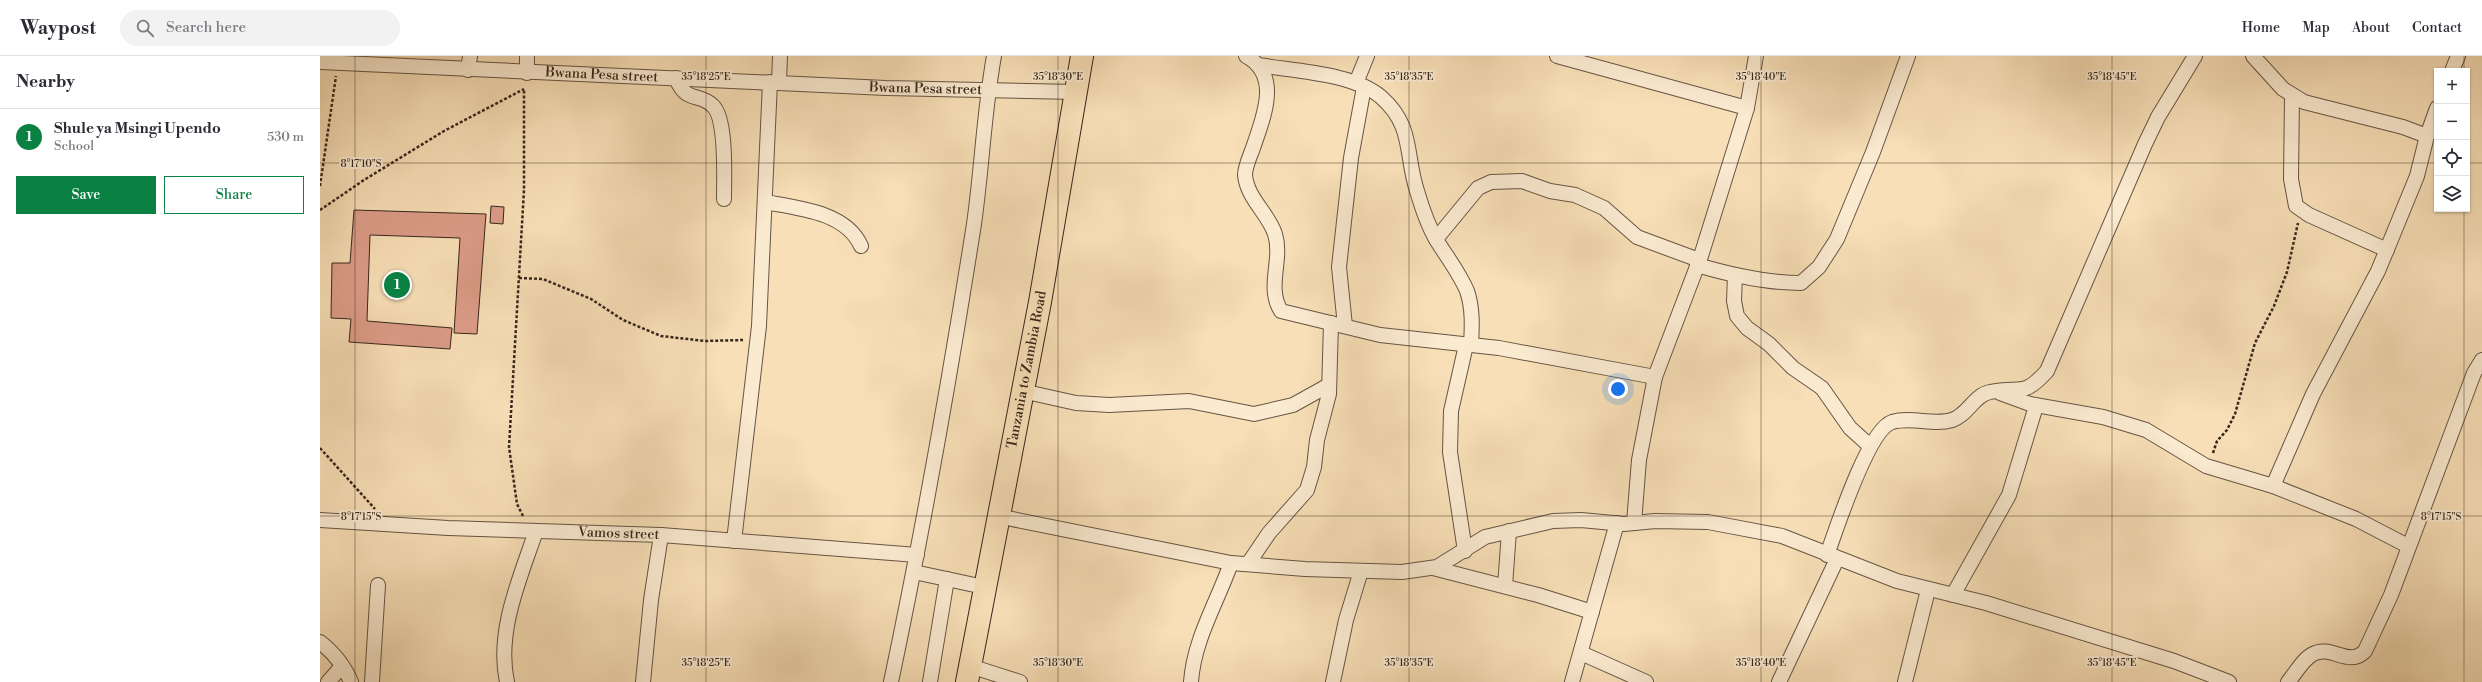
<!DOCTYPE html>
<html lang="en">
<head>
<meta charset="utf-8">
<style>
  :root { --surface:#fff; --page:#f2f2f3; --text:#2b2b33; --muted:#7c7c81; --line:#e1e1e2; --accent:#0b8043 }
  body { margin:0; font-family:"Libre Bodoni",serif; background:var(--page); color:var(--text) }
  .controls { position:absolute; right:12px; top:12px; display:grid; overflow:hidden; border-radius:0px; box-shadow:0 1px 3px #0004 }
  .controls button { width:36px; height:36px; display:grid; place-items:center; padding:0; border:0; border-bottom:1px solid var(--line); background:var(--surface); color:var(--text); font:20px sans-serif }
  .you { position:absolute; left:1298px; top:333px; width:14px; height:14px; margin:-10px; border:3px solid #fff; border-radius:50%; background:#1a73e8; box-shadow:0 0 0 6px #1a73e833 }
  .badge { display:grid; place-items:center; width:26px; height:26px; border-radius:50%; background:var(--accent); color:#fff; font-size:13px; font-weight:700 }
  .pin { position:absolute; translate:-50% -50%; border:2px solid #fff; box-shadow:0 1px 4px #0006 }
  .list { margin:0; padding:0; list-style:none }
  h2 { display:flex; justify-content:space-between; align-items:center; height:52px; margin:0; padding:0 16px; font-size:17px }
  h2 small { font-size:13px; font-weight:400; color:var(--muted) }
  .list li { display:grid; grid-template-columns:26px 1fr auto; gap:12px; align-items:center; box-sizing:border-box; height:56px; padding:0 16px; border-top:1px solid var(--line) }
  .list b { display:block; font-size:15px; white-space:nowrap }
  .list p { margin:0; font-size:13px; white-space:nowrap; color:var(--muted) }
  .list em { font-size:13px; font-style:normal; color:var(--muted) }
  .actions { display:flex; gap:8px; padding:12px 16px }
  .actions a { flex:1; padding:9px 0; border:1px solid var(--accent); border-radius:0px; text-align:center; font-size:14px; color:var(--accent) }
  .actions .main { background:var(--accent); color:#fff }
  .icon { flex:none; width:22px; height:22px; fill:none; stroke:currentColor; stroke-width:2; stroke-linecap:round; stroke-linejoin:round }
  .map { position:relative; flex:none; width:2162px; height:626px; overflow:hidden }
  header { display:flex; align-items:center; gap:24px; box-sizing:border-box; height:56px; padding:0 20px; background:var(--surface); border-bottom:1px solid var(--line) }
  header strong { font-size:19px }
  nav { display:flex; gap:22px; margin-inline-start:auto; font-size:14px }
  .search { width:280px; height:36px; background:var(--page); display:flex; align-items:center; gap:10px; box-sizing:border-box; padding:0 14px; border-radius:22px; color:var(--muted); font-size:15px }
  main { display:flex }
  aside { flex:1; background:var(--surface) }
  .map>svg:first-child { display:block }
</style>
</head>
<body>
<header>
<strong>Waypost</strong>
<div class="search"><svg class="icon" aria-label="search" viewBox="0 0 24 24"><circle cx="10" cy="10" r="6"/><path d="M15 15l6 6"/></svg>Search here</div>
<nav><a>Home</a><a>Map</a><a>About</a><a>Contact</a></nav>
</header>
<main>
<aside>
<h2>Nearby<small></small></h2>
<ul class="list">
<li><span class="badge">1</span><div><b>Shule ya Msingi Upendo</b><p>School</p></div><em>530 m</em></li>
</ul>
<div class="actions"><a class="main">Save</a><a>Share</a></div>
</aside>
<div class="map">
<svg width="2162" height="626" viewBox="0 0 2162 626">
  <rect width="100%" height="100%" fill="#f8dfb7"/>
  <filter id="stains"><feTurbulence type="fractalNoise" baseFrequency=".005" numOctaves="4"/><feColorMatrix values="0 0 0 0 .2 0 0 0 0 .09 0 0 0 0 .02 0 0 0 .5 -.17"/></filter>
  <radialGradient id="worn" r=".72"><stop offset=".6" stop-color="#630" stop-opacity="0"/><stop offset="1" stop-color="#630" stop-opacity=".3"/></radialGradient>
  <g fill="#dd9d89" stroke="#36271c">
    <path d="M171 150 184 151 183 168 170 167Z"/>
    <path d="M34 154 166 158 157 278 134 277 140 182 50 179 47 265 132 272 130 293 29 286 31 263 11 262 12 207H30Z"/>
  </g>
  <g fill="none" stroke-linecap="round" stroke-linejoin="round">
    <g stroke="#665543" stroke-width="16">
      <g id="minor">
        <path d="M926 0C962 19 943 62 933 92 930 100 925 111 925 119 927 142 948 157 955 178 963 204 946 231 961 255L1060 279 1179 292 1335 321"/>
        <path d="M1237 0 1427 52"/>
        <path d="M1933 0 1963 33 1984 46 2083 71 2107 80"/>
        <path id="s1" d="M0 6 566 32 756 36"/>
        <path d="M938 9C974 15 1033 17 1061 41 1094 70 1085 98 1097 135 1102 152 1108 170 1117 185 1127 201 1140 218 1147 235 1153 252 1152 271 1151 289"/>
        <path d="M148 14 150 0"/>
        <path d="M2132 15 2138 0"/>
        <path d="M207 17V0"/>
        <path d="M356 22C366 48 379 36 393 50 407 63 404 124 404 143"/>
        <path d="M459 26 460 0"/>
        <path d="M1036 27 1047 0"/>
        <path d="M1972 40 1971 123 1976 150 1989 159 2067 194"/>
        <path d="M445 146C478 152 526 156 541 190"/>
        <path d="M1116 183 1158 132 1171 126 1202 125 1230 135 1255 139 1284 152 1317 181 1379 204"/>
        <path d="M1377 209C1411 219 1445 227 1481 227L1499 211 1517 183 1553 96 1588 0"/>
        <path d="M1415 219 1414 245 1417 260 1427 272 1449 288 1473 312 1502 332 1530 372 1550 390"/>
        <path d="M1025 270 1019 211 1031 102 1044 31"/>
        <path d="M702 335 756 347 789 349 869 345 934 358 973 349 1009 329"/>
        <path d="M1680 337 1710 348 1783 361 1826 374 1886 410 1953 430 2036 463 2088 490"/>
        <path d="M1953 430 1993 338 2058 215 2070 186 2097 120 2107 80 2117 52"/>
        <path d="M677 460 911 507 985 513 1082 516 1117 511 1165 481 1233 465 1261 464 1304 468 1335 465 1388 466 1462 480 1577 525 1666 547 1854 605 1909 626"/>
        <path id="s2" d="M0 464 128 472 341 479 597 499"/>
        <path d="M1314 467 1319 404 1335 321 1381 200 1427 52 1436 0"/>
        <path d="M414 485 439 270 450 26"/>
        <path d="M1145 495 1130 396 1131 355 1146 289"/>
        <path d="M1507 499C1516 474 1548 374 1572 366 1592 360 1613 370 1632 364 1648 359 1654 339 1670 336 1700 329 1702 343 1727 315L1825 88 1838 61 1875 0"/>
        <path d="M928 508 949 477 987 434 994 411 997 384 1009 338 1011 267"/>
        <path d="M1113 512 1218 539 1272 556"/>
        <path d="M594 516 664 531"/>
        <path d="M1185 530 1189 475"/>
        <path d="M1633 539 1689 439 1716 350"/>
        <path d="M0 586C14 597 24 609 31 626"/>
        <path d="M1261 597 1326 626"/>
        <path d="M650 610 700 626"/>
        <path d="M8 626 22 610"/>
        <path d="M52 626 58 529"/>
        <path d="M187 626C176 576 200 522 216 475"/>
        <path d="M323 626 331 544 341 479"/>
        <path d="M571 626C603 474 630 321 654 168 662 112 664 55 674 0"/>
        <path d="M610 626 627 523"/>
        <path d="M871 626C874 583 897 547 911 507"/>
        <path d="M1013 626 1026 564 1041 515"/>
        <path d="M1252 626 1297 467"/>
        <path d="M1459 626 1517 503"/>
        <path d="M1585 626 1608 534"/>
        <path d="M1968 626C1975 618 1983 603 1993 598 2011 588 2029 612 2045 595L2071 539 2154 317 2162 304"/>
      </g>
    </g>
    <g stroke="#36271c" stroke-width="24">
      <g id="trunk">
        <path id="s3" d="M647 626 720 246 762 0"/>
      </g>
    </g>
    <g stroke="#36271c" stroke-width="2.5" stroke-dasharray="3 2" stroke-linecap="butt">
      <path d="M0 130 16 20"/>
      <path d="M0 154 44 124 124 75 204 33"/>
      <path d="M199 222 223 223 271 243 303 264 341 280 385 285 423 284"/>
      <path d="M0 392 55 453"/>
      <path d="M1893 397 1897 385 1907 374 1915 358 1935 287 1954 250 1967 216 1978 167"/>
      <path d="M203 460 197 448 189 391 204 134V33"/>
    </g>
    <use href="#minor" stroke="#faead0" stroke-width="14"/>
    <use href="#trunk" stroke="#f8dfb7" stroke-width="22"/>
  </g>
  <path fill="none" stroke="#36271c" stroke-width="1" stroke-opacity="0.45" d="M35 0V626M386 0V626M738 0V626M1089 0V626M1441 0V626M1792 0V626M2144 0V15M0 107H2117M2147 107H2162M2144 153V626M0 460H2162"/>
  <g text-anchor="middle" dominant-baseline="central" stroke-width="4" stroke-linejoin="round" paint-order="stroke">
    <g font-size="14" fill="#36271c" stroke="#faead0">
      <text stroke="none"><textPath href="#s1" startOffset="282">Bwana Pesa street</textPath></text>
      <text stroke="none"><textPath href="#s1" startOffset="606">Bwana Pesa street</textPath></text>
      <text stroke="none"><textPath href="#s3" startOffset="318">Tanzania to Zambia Road</textPath></text>
      <text stroke="none"><textPath href="#s2" startOffset="299">Vamos street</textPath></text>
    </g>
  </g>
  <g font-size="10" text-anchor="middle" fill="#36271c" stroke="#faead0" stroke-width="4" stroke-linejoin="round" paint-order="stroke">
    <text x="386" y="24">35°18'25"E</text>
    <text x="738" y="24">35°18'30"E</text>
    <text x="1089" y="24">35°18'35"E</text>
    <text x="1441" y="24">35°18'40"E</text>
    <text x="1792" y="24">35°18'45"E</text>
    <text x="41" y="111">8°17'10"S</text>
    <text x="41" y="464">8°17'15"S</text>
    <text x="2121" y="464">8°17'15"S</text>
    <text x="386" y="610">35°18'25"E</text>
    <text x="738" y="610">35°18'30"E</text>
    <text x="1089" y="610">35°18'35"E</text>
    <text x="1441" y="610">35°18'40"E</text>
    <text x="1792" y="610">35°18'45"E</text>
  </g>
  <rect width="100%" height="100%" filter="url(#stains)"/>
  <rect width="100%" height="100%" fill="url(#worn)"/>
</svg>
<div class="controls">
<button>+</button>
<button>−</button>
<button><svg class="icon" aria-label="locate" viewBox="0 0 24 24"><circle cx="12" cy="12" r="6"/><path d="M12 2v4M12 18v4M2 12h4M18 12h4"/></svg></button>
<button><svg class="icon" aria-label="layers" viewBox="0 0 24 24"><path d="M12 4l9 5-9 5-9-5zM3 14l9 5 9-5"/></svg></button>
</div>
<div class="you"></div>
<div class="pin badge" style="left:77px;top:229px">1</div>
</div>
</main>
</body>
</html>
